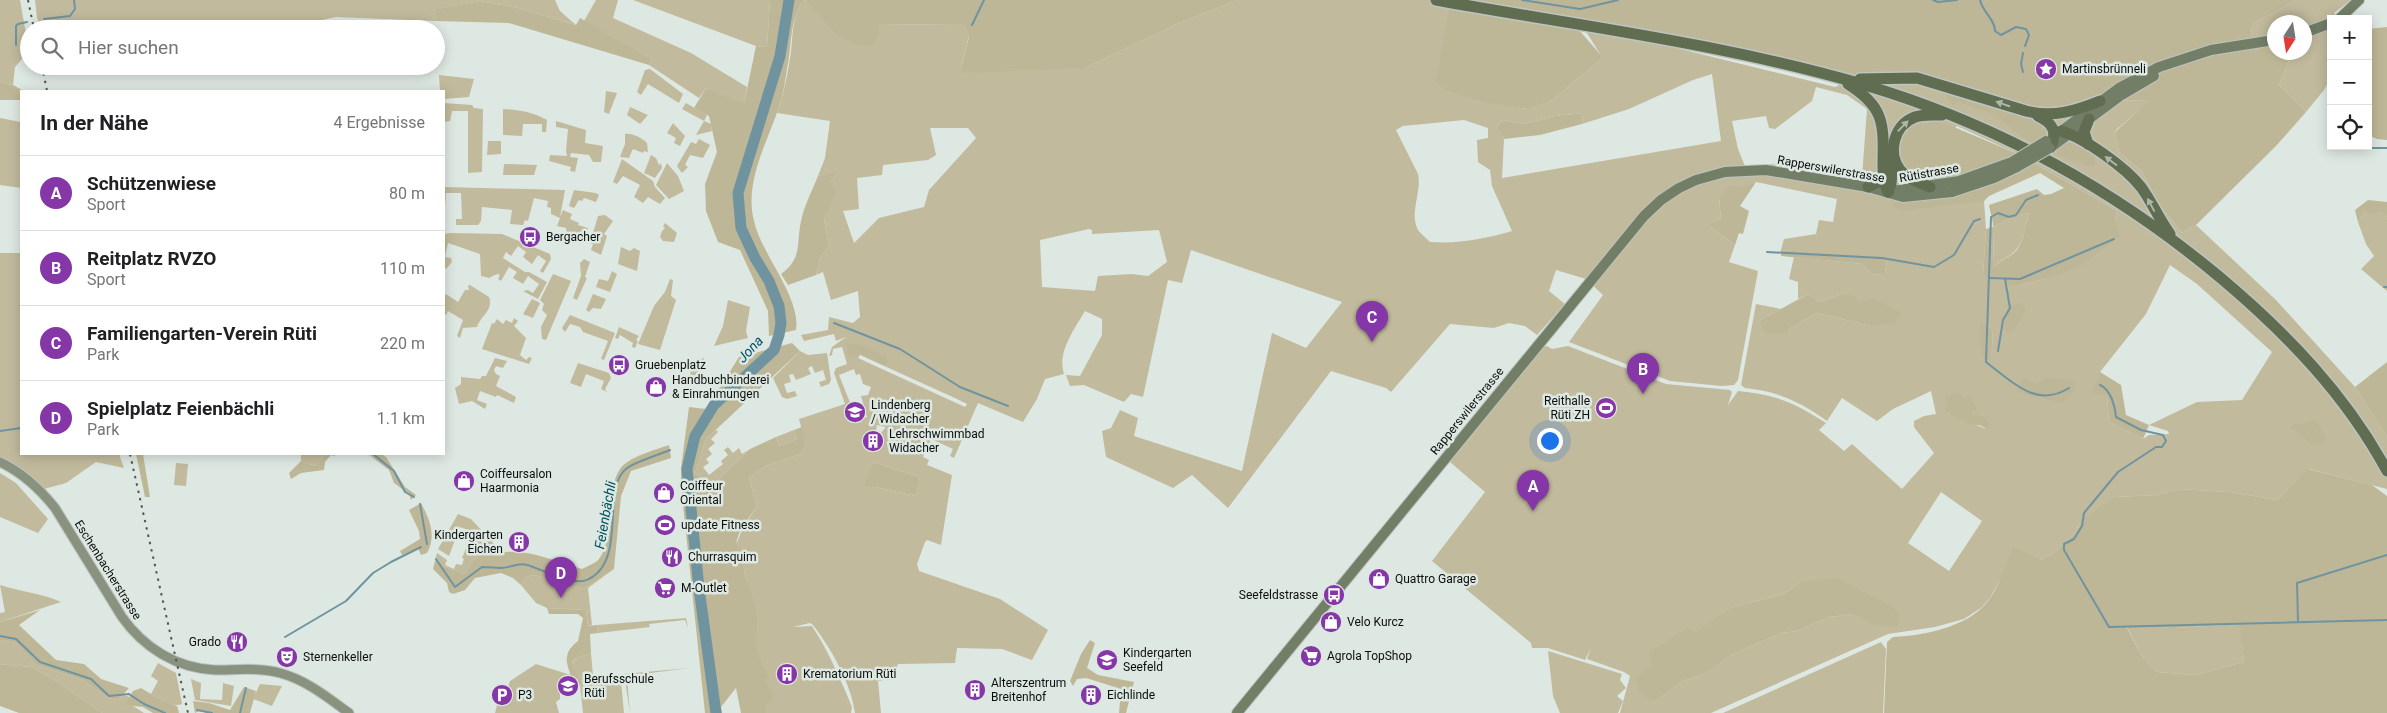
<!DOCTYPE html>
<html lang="de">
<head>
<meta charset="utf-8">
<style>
  :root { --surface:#fff; --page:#f6f6f6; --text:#202124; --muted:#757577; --line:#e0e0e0; --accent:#8536a7 }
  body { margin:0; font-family:Roboto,sans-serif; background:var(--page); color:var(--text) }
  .controls { position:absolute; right:15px; top:15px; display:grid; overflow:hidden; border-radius:0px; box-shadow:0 2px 12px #0003 }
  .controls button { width:45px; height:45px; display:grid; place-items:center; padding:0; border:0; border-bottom:1px solid var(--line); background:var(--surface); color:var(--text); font:25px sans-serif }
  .compass { position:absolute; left:2267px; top:15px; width:45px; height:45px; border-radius:50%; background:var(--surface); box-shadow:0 2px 12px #0003; rotate:192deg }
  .you { position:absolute; left:1549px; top:440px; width:18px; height:18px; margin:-12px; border:4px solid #fff; border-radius:50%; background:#1a73e8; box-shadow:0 0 0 8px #1a73e833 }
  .badge { display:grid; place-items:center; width:32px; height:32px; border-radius:50%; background:var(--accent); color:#fff; font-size:16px; font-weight:700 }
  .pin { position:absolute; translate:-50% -41px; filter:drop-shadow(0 1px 2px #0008) }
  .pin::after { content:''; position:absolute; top:26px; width:18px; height:15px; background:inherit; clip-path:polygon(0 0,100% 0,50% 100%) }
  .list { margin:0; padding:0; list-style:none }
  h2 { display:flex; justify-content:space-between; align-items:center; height:65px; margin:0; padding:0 20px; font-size:21px }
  h2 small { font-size:16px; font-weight:400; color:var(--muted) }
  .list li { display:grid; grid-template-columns:32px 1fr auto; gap:15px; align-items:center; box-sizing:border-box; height:75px; padding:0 20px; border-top:1px solid var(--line) }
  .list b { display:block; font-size:19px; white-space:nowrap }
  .list p { margin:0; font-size:16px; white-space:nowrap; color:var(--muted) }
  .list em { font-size:16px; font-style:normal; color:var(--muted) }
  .icon { flex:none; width:28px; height:28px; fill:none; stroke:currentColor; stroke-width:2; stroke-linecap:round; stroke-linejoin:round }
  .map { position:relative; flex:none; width:2387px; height:713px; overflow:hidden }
  .search { position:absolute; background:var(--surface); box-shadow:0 2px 12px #0003; left:20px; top:20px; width:425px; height:55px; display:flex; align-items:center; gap:12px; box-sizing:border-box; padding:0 18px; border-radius:28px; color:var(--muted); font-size:19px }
  .panel { position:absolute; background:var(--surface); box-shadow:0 2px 12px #0003; left:20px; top:90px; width:425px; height:365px; border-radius:0px }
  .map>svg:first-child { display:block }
</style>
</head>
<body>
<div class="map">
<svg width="2387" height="713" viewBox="0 0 2387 713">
  <rect width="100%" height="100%" fill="#dee8e2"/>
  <g fill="#c1ba9d" fill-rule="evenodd">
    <path d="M0 0H20L29 51 15 67 13 85 0 82Z"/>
    <path d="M35 0H555L560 11 576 25 518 8 480 1 438 9 436 21 336 17 280 29H42L37 18Z"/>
    <path d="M596 0H618L613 18 691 53 747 87 744 105 706 88 699 98 649 65 652 59 584 21Z"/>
    <path d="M633 0H770L767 47 756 46Z"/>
    <path d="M805 0 878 24 964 25 969 35 961 69 1085 68 1179 23 1238 0H1436L1450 2 1448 92 1526 109 1551 101 1600 60V54L1582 25 1835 87 1853 79 1876 80 2100 101 2151 100 2115 131 2119 152 2141 170 2159 204 2182 233 2196 225 2276 300 2355 387 2387 437V489L2309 469 2277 500 2230 492 2180 489 2157 495 2115 497 2079 525 2074 534 2054 553 2000 580 1990 598 1981 608 1964 619 1935 627 1888 634 1711 713H1620L1630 676 1624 672 1587 659 1591 648 1585 660 1548 648H1532L1531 643 1432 561 1485 492 1450 462 1543 347 1547 346 1552 349 1568 346 1666 384 1730 390 1732 392 1728 405 1738 391C1777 395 1793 402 1826 423L1819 430 1844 451 1852 444 1902 489 1934 453 1914 427V421L1924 416 1936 414 1931 391 1893 409 1877 421 1842 398 1827 421C1801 402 1777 391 1745 388L1741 385 1756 304 1781 309 1759 321 1788 329 1817 313 1871 326 1859 302 1842 294 1820 302 1808 294 1798 299V282L1789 279 1794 257 1863 264 1871 274 1885 275 1887 259 1781 250 1784 239 1816 234 1819 220 1833 222 1837 199 1756 182 1719 198 1721 219 1707 224 1735 245 1729 262 1758 271 1738 380 1734 385 1722 386 1670 381 1569 342 1603 295 1586 279 1556 270 1549 291 1565 304 1537 335 1525 326 1509 323 1494 328 1450 324 1391 392 1386 388 1331 371 1228 508 1192 475 1173 488 1106 457 1102 431 1111 428 1120 410 1138 418 1134 436 1242 471 1272 333 1306 348 1342 302 1191 250 1182 283 1168 280 1143 397 1131 394 1124 402 1084 385 1070 386 1066 375 1080 376 1102 335V319L1085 311C1074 330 1057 352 1064 374L1045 379 1037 399 1023 422 978 403 954 458 950 456 953 449 931 439 923 457 929 460 927 465 952 475 941 545 927 540 925 542 917 564 919 571 1000 599 1048 630 1032 660 1002 649 957 648 955 663 898 664 892 679 878 681 881 713H855C851 684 831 648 813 625L810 623 793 627 812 626C829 652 840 678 852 707L851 713H761L747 580C742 568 744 555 736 545L744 525 757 507 749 478 765 466 800 454 806 446 799 419 845 404 834 373 836 368 847 364 842 347 833 349 832 355 829 356 832 347 846 337 836 341 834 334 804 341 801 335 828 330 829 317 853 323 860 317 858 291 831 300 823 272 816 275 820 258 829 246 824 219 828 208 831 182 837 174H826L818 176 825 158 830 121 777 113C784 94 788 71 791 52 793 35 792 12 805 0ZM1712 74 1721 141 1502 178 1504 139 1496 127 1503 120 1524 124 1555 116 1583 113 1582 124 1629 109 1693 80ZM1816 87 1847 95 1867 109 1862 177 1771 164 1766 170 1747 171 1738 149 1732 121 1766 116 1769 128 1775 129 1812 101ZM1464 120 1488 128V138L1477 140 1478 162 1490 170 1492 186 1512 231C1484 239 1459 244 1430 242 1426 238 1421 234 1418 230 1409 213 1422 192 1418 174L1396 130 1403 126ZM1957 126 2018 154C1983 168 1952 182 1914 175ZM930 128H968L976 138 929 190 924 207 879 218 854 243 843 211 859 209 857 178 882 175 883 165 928 160 936 155ZM2034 163 2117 211 2115 220 2045 279 2019 285H2008L1998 277 1983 275 1986 229 1984 201 1997 181ZM1089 229 1092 230V234L1159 230 1167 262 1148 276 1132 274 1098 276 1095 291 1042 287 1040 240ZM2170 265 2197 284 2272 352 2242 400 2197 402 2149 425 2168 431 2169 434 2149 435 2143 439 2109 422 2107 395 2100 372 2146 314ZM1981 323 1993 330 1992 348 1987 361ZM860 355 957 399 967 404 965 407 858 358ZM854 369 856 375 860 374 863 384 871 387 868 395 861 396 867 417 857 420 839 375ZM1964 400 1986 429 1947 413 1948 404ZM876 425 886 427 881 433 883 435 877 448 864 442 869 432 873 433 877 428ZM873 462 920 477 916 496 875 487ZM1941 492 1982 521 1949 571 1908 543ZM1800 582 1872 625 1853 614 1829 617 1797 631 1781 633 1731 655 1709 672 1681 682 1655 702 1637 677 1730 608 1784 594Z"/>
    <path d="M2296 0H2351L2334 13 2338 19H2331V77L2324 90 2306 112 2279 85 2292 53 2304 52V22H2274V40L2252 44C2251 36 2250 30 2254 23Z"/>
    <path d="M650 69 683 94 679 103 648 84 641 95 637 92 645 70Z"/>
    <path d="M439 75 474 79 469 97 444 99V91H440Z"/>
    <path d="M606 91 617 93 609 114 604 112Z"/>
    <path d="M444 103 472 105 474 108 483 109 482 172 468 173V111H452L450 121 444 122Z"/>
    <path d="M686 103 707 115 704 121 711 124 712 131 696 135 704 121 682 109Z"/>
    <path d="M630 107 648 115 640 124 627 115Z"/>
    <path d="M503 109C520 110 532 112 547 120L546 132H542V124H523L522 136 503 135Z"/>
    <path d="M0 118 21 122V188L0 185Z"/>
    <path d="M556 121 586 130 585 143 603 146 601 162H593L589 155 571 153 570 157 578 158 575 172 570 171 571 167 549 161 550 155 567 156 566 151 568 129 556 127Z"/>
    <path d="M673 123 685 136 680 146 674 143 676 138 667 133Z"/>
    <path d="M625 134C632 133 642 138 647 143L648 152 644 151 643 153 633 149 629 158 620 157 625 144Z"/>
    <path d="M699 139 710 145 703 158 690 155 685 165 688 167 682 173 677 166 691 142 696 144Z"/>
    <path d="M488 141H501V154L487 155Z"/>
    <path d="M651 155 656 158 659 165 661 163 662 168 655 178 644 173Z"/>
    <path d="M622 159 653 181 655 187 665 198 660 204 648 197 643 203 634 197 640 185 623 176 617 184 613 182Z"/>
    <path d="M667 163 678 176 684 191 669 199 656 185Z"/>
    <path d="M504 164 537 165 534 175H503Z"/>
    <path d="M444 187 565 190 560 217 563 210 572 214 570 219 579 223 578 225 588 228 584 242 581 241 582 237 572 233 571 236 567 234 566 228 557 226 560 218 551 214V208L547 207 548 201 534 198 528 221 525 220 523 225 510 224 512 210 482 207 481 221 478 225H456V219H462L461 193H446L444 219Z"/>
    <path d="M574 190 596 193 599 195 596 202 584 198 582 201 579 200 574 208 569 206Z"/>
    <path d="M2380 210 2387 217V291L2361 269 2374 256 2366 244 2358 222 2365 211Z"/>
    <path d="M2029 213C2026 225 2024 241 2015 251 2007 260 2000 257 1994 269L1993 227 2014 216Z"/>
    <path d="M605 215 613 221 604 234 607 236 601 255 591 250 593 244 590 243 598 216Z"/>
    <path d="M665 223 677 233 674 242 663 241 660 237 662 231 665 228 663 226Z"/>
    <path d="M451 233 502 234 550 254 551 259 543 273 540 271 546 261 538 255 532 264 523 257 526 252 518 246 511 256 506 252 503 258 525 272H529L547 282 538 299 523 291 528 290 533 293 539 284 528 276 523 284 513 278 517 272 509 267 501 281 498 279 500 275 497 274 489 278 481 276 480 254 448 243 445 257 451 258 452 262 446 269 444 266V234Z"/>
    <path d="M621 247 630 251 634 248 640 251 637 271 618 264Z"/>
    <path d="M0 253H21V454H119L124 468 96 462 66 483 44 489 21 470 0 458Z"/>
    <path d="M584 259 590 262 585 277 587 278 577 300 573 298 581 276 580 263Z"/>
    <path d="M612 271 617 274 610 292 596 287 599 279 608 281Z"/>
    <path d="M553 274 571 281 546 340 542 339 541 327 547 315 542 310 544 304 540 300Z"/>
    <path d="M670 279 673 280 671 296 676 300 660 350 638 344 654 306 665 292Z"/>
    <path d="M470 285 489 297C494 310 481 315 477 327L463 328 460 338 457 336 463 320 448 311 446 315 444 314V298L446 294 458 302 465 290H469L468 286Z"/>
    <path d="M593 294 606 299 601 309 593 308 589 312 586 310Z"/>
    <path d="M532 299 540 303 533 318 523 314Z"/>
    <path d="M728 300 750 307 746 331 748 338 714 346 723 326Z"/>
    <path d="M570 315 615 333 604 360 601 359 608 341 583 332 580 327 570 324 565 332 562 328Z"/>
    <path d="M514 318 518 321 514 326 526 338 520 355 526 360 529 357 532 358 529 364 482 349 492 323 494 324 497 319 503 324 506 320 512 323Z"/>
    <path d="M619 327 639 336 636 340 638 341 635 348 632 347 633 343 620 335 618 339 615 338Z"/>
    <path d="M800 351 808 355 827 353 831 380 829 384 821 387 819 382 826 380 823 370 815 373 812 366 808 368 811 374 796 380 793 374 789 375 791 382 784 384 787 393 795 391 797 396 787 399 782 397 773 378Z"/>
    <path d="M495 358 507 361 503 368 496 366 494 370 496 374 500 376 496 386 516 397 514 403 497 395 496 397 480 391 477 400 487 404 485 409 472 401 459 404 455 388 461 384V377L480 379 482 376H486Z"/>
    <path d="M704 358 705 365 689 382C691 370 691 361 704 358Z"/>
    <path d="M578 363 609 373 611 378 605 389 607 392 601 389 604 381 586 374 581 387 570 383Z"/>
    <path d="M716 430 718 432 711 439 715 443 708 449 712 454 706 459 709 463 703 467 709 475 723 464 721 461 728 455 724 450 728 447 733 453 739 448 742 454 750 449 717 481 711 482 695 473 706 439Z"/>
    <path d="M794 430 797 439 779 446 776 437Z"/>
    <path d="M301 454H325L315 466 301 461Z"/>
    <path d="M176 463 188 464 186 486 174 485Z"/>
    <path d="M0 473 16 483 48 519 38 533 0 517Z"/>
    <path d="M458 514 471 519 496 546 475 559 464 574 443 566 436 557 437 553 447 560 445 565 454 569 456 564 462 565 464 559 462 558 473 532 460 527 449 556 438 549Z"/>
    <path d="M614 569 588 588 592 625 588 626 586 610 547 608 536 603 521 585 526 577 534 575 584 589Z"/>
    <path d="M0 585C20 592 42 593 61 602L0 622V613L5 612Z"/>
    <path d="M686 618 688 628 685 620 649 624 650 627 598 633 597 625Z"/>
    <path d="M2241 624 2244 662 2195 675 2157 672 2141 655 2126 625 2173 628Z"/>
    <path d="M0 640 16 643 36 665 83 680 108 698 118 700 123 695 130 697 127 702 144 713H102L55 680 31 667 0 664Z"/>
    <path d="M1881 642 1886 649 1883 713H1723Z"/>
    <path d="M1548 651 1622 674 1620 680 1626 688 1617 696 1623 701 1618 713H1560L1553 696Z"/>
    <path d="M591 653 593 676 590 677 689 668 628 676 627 678 630 713 625 680 621 681 624 713H583L580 685H577L576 692 560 694V699L556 702 559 713H495L498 701 503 702 510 681 536 664 577 677 572 664 576 658Z"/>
    <path d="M158 663 176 673 182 704C172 708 160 699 151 694L158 681 151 676Z"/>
    <path d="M191 679 201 683 200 699 222 700 223 683 234 686 231 706 195 700Z"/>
    <path d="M260 684 282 686 272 706 253 699Z"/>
  </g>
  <g fill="#beb797" fill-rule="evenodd">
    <path d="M770 0H805C789 15 792 49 787 69 785 82 783 95 779 107 767 143 744 182 754 221 761 254 801 297 796 330L769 336 768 311 740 250 718 242 706 211 705 184 717 152 709 116 694 108 706 88 744 104 756 46 767 47Z"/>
    <path d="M806 0H1238L1179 23 1085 68 963 73 961 69 969 36 964 25 878 24 879 33 872 47C836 44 829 25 806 0Z"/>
    <path d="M1436 0H2296L2254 23C2250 30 2251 36 2252 44L2274 40V52L2292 53 2279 85 2306 112 2276 146 2196 225 2182 233 2159 204 2141 170 2119 152 2115 132 2150 100 2100 101 2060 114 1917 78 1876 80 1804 69 1578 29 1600 54V60L1551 101 1527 109 1489 103 1448 92 1436 82 1450 3Z"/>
    <path d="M480 1 518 8 576 25 580 18 652 59 649 65 509 23 436 21 437 9Z"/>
    <path d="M2387 27V140L2377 139 2368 135V29Z"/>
    <path d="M0 82 13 85 24 91H21V100H0Z"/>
    <path d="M1951 92 2041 123 2044 124 2046 135 2035 143 2028 141 1992 114 1957 101 1953 106 1947 97 1948 93Z"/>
    <path d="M1583 113 1582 124 1540 135 1504 139 1496 127 1503 120 1524 124 1555 116Z"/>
    <path d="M1935 119 2018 154C1996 168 1937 188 1912 174 1893 162 1895 135 1912 123 1918 119 1928 119 1935 119Z"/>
    <path d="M2068 143C2079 142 2087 150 2095 158V165L2089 167 2051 153Z"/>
    <path d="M2034 163 2117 211 2115 220 2120 236 2081 266 2045 279 2019 285H2008L1998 277 1992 281 1983 275 1986 229 1993 227C1993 218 1990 213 1989 205L2037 189 2044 195 2051 194 2064 188 2040 173 1989 196 1984 201 1901 211 1892 205 1897 200 1997 181ZM2029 213C2026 225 2023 246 2013 254 2005 259 2000 260 1994 268L1993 227 2014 216Z"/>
    <path d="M826 174H837L831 182 836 193 824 219 829 246 820 258 816 275 788 285 781 274C803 258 796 244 801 221 804 206 812 191 818 176Z"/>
    <path d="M1756 182 1740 206 1749 211 1743 234 1739 233 1735 245 1707 224 1721 219 1719 197 1729 186 1742 187Z"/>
    <path d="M2368 200 2387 202V217L2380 211 2373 215 2365 211 2358 222 2355 210Z"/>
    <path d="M1781 250 1887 258 1885 275 1871 274 1863 264 1781 256Z"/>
    <path d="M1808 294 1820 302 1842 294 1855 296 1859 302 1873 298 1901 313 1896 323 1871 326 1817 313 1788 329 1787 334H1765L1759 321Z"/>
    <path d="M2017 303 2022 304 2026 311 2013 332 2008 333 2003 326 2009 305 2014 306Z"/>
    <path d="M1981 322 1993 330 1992 348 1988 361 1983 358 1980 342Z"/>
    <path d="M792 343 800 351 706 439 695 473 711 482 717 481 750 449 776 437 779 446 797 439 794 430 802 427 806 446 800 454 765 466 749 478 757 507C749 517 740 528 737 540 735 545 741 548 742 553 744 563 743 571 747 580 751 592 758 611 757 624 755 647 756 655 768 675L766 682 774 697 766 705V713H741L736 688 721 707 722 713H705L681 486V468L689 407 706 409 739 357Z"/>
    <path d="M846 343 860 345 886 356 887 363 883 365 860 354 849 358Z"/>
    <path d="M2387 362V437L2355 387Z"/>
    <path d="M2100 372 2121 385 2126 415 2149 425 2143 439 2109 422 2107 395 2092 393Z"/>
    <path d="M2048 377 2073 381 2076 389 2061 403 2016 391 2023 378 2036 384Z"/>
    <path d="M1952 393 1960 394 1964 399 1969 396 1977 409 1973 413 1985 417 1989 423 1987 429 1979 425H1971L1947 413 1944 406 1948 404 1945 397Z"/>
    <path d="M2315 419 2326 437 2325 443 2313 445 2290 427 2294 424H2302Z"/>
    <path d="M669 445 671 458 631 471 621 496 614 569 584 589 534 575 526 577 521 585 513 578 501 573 475 578 465 590 453 594 449 592 447 583 433 569 436 557 443 566 464 574 475 559 496 546 505 552C533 550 556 562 582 569 587 566 595 564 599 559 615 539 606 488 620 469 628 457 655 450 669 445Z"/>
    <path d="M136 454H143L150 497H145Z"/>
    <path d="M325 454H337L334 456 331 455 325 462 324 470 301 473 291 479 289 473 301 461 315 466Z"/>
    <path d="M368 454H381L386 457 405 487 416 495 411 500 409 494 394 483 389 470Z"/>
    <path d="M873 462 920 477 916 496 875 487H864Z"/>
    <path d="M2308 469 2372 485 2387 496V713H1884L1887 642 1893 637C1926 635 1971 627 1991 597 2001 581 2006 564 2013 547L2040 560 2054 553 2074 534 2083 519 2115 497 2157 495 2180 489 2230 492 2277 500ZM2240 624 2244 662 2195 675 2157 672 2141 655 2126 626 2173 628Z"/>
    <path d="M421 503C429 518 437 536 427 553L421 555 418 548 402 555 400 551 420 539 419 531 409 510Z"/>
    <path d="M1838 578 1893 607 1899 615 1898 626 1872 625 1853 614 1829 617 1797 631 1781 633 1731 655 1709 672 1681 682 1655 702 1639 692 1636 677 1651 666 1649 652 1687 628 1696 632 1730 608 1784 594 1800 582Z"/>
    <path d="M547 608 586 610 588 626 597 625 598 633 590 634 591 653 576 658 572 663 578 678 571 676C565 660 564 652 578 641L583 618 578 614H549Z"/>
    <path d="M40 610 19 625 56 660 84 664 101 679 129 688 118 700 108 698 83 680 36 665 16 643 0 640V622Z"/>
    <path d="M1090 640 1095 643 1087 668 1098 675 1134 682 1126 713H1119L1121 689 1086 678 1077 679 1073 686 1070 681 1081 654Z"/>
    <path d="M0 664 31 667 55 680 102 713H19L0 706Z"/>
    <path d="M244 687 256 691 250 713H206L201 710 195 713 193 701 209 703 230 710Z"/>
    <path d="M141 688 163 701 177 706 179 713H153L143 707 125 705 133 691Z"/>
  </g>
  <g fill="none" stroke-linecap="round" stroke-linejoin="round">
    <g stroke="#6f94a0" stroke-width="2">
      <path d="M1522 0 1580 9 1618 0"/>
      <path d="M1933 0 1938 2 1957 0"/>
      <path d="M1980 0C1983 13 1995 19 1995 31L2001 35 2016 27 2026 29 2029 35 2025 46"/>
      <path d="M44 19 70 16 75 9 74 0"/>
      <path d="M972 25 984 0"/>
      <path d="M16 45V26L18 24 27 22"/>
      <path d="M2023 72 2021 64 2023 53"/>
      <path d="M2368 145 2372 148H2387"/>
      <path d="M2038 195 2026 200 2016 215 2009 217 1998 213 1991 217 1986 362C2011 381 2036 409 2069 388"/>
      <path d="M1767 252 1882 258 1934 267 1954 255 1974 221 1980 219"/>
      <path d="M1989 278 2020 279 2114 239"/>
      <path d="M2384 287H2387"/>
      <path d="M834 323 900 349 960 387 1008 406"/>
      <path d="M1998 351 2003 320 2010 308 2005 279"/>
      <path d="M2100 385C2111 390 2115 406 2116 417L2141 430 2163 435 2166 441 2162 447H2156L2118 472 2084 513 2082 526 2074 539 2064 544V550L2109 627 2387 620"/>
      <path d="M0 431 21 428"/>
      <path d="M373 454 394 471 405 492 414 497"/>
      <path d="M420 504 427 544"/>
      <path d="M436 559 455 587 482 567C489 567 495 568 501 568 511 568 517 562 527 565 543 569 573 588 589 579 628 559 600 488 627 468 637 461 658 455 670 450"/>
      <path d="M2298 622 2297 583 2387 555"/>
      <path d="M0 636 16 639 40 662 91 679 109 696 129 694 144 704 165 713"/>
      <path d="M285 637 346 601 373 573 391 562 421 547"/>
      <path d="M197 710 212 713"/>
      <path d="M240 713 246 688"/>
    </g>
    <path stroke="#6f94a0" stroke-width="11" d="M716 713 699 588 687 469 695 436 714 405 774 350 779 335 781 323 779 306 769 281 755 258 741 228 738 193 780 56 789 0"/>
    <g stroke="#bcc5c0" stroke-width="11">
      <path id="secondary" d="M0 462C23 473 40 489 55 508L122 617C144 648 176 668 215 670 236 670 259 667 280 673 306 680 327 697 349 713"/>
    </g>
    <g stroke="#bcc5c0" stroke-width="12">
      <g id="primary">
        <path d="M2339 19 2359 0"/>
        <path d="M2304 33 2331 23"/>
        <path d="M2056 135 2119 88 2159 67 2211 50 2274 40"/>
        <path d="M2050 148 2120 96 2154 76"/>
        <path d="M1893 191 1959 181 2012 162"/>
        <path d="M1237 713 1644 216 1661 200 1679 188 1696 180 1725 172 1766 170 1868 187 1903 197 1952 192 1994 178 2017 167"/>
      </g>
    </g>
    <g stroke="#bcc5c0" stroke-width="14">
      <g id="highway">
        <path d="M1436 0C1580 26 1725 44 1865 85 1996 124 2117 191 2222 279 2287 334 2346 395 2387 471"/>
        <path d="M1860 79 1917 78 2026 111C2053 118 2075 111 2100 101"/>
        <path d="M1848 84C1883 106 1884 122 1883 161 1883 172 1883 182 1888 192"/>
        <path d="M2038 116C2053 123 2058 132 2050 148"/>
        <path d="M2061 131C2085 138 2126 168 2141 187 2152 202 2159 219 2170 234"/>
        <path d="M2088 144 2084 132 2089 119"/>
        <path d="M1868 187 1876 183 1883 174"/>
        <path d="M1930 187C1920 183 1907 179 1900 170 1887 152 1894 125 1915 117 1923 114 1932 115 1942 115"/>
        <path d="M1888 192 1891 184 1893 159"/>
      </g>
    </g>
    <use href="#secondary" stroke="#88927e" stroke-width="9"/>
    <use href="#primary" stroke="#737e66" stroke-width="10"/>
    <use href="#highway" stroke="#606d51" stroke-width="11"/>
    <g stroke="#525754" stroke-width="2" stroke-dasharray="2.5 5" stroke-linecap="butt">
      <path d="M28 0 34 29"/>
      <path d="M42 66 47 91"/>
      <path d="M130 454 188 713"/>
    </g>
    <g stroke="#bcc5c0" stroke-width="12" stroke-linecap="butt">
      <g id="primary-bridge">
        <path d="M2012 162 2046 141"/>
        <path d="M2017 167 2050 148"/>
      </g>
    </g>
    <use href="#primary-bridge" stroke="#737e66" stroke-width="10"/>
  </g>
  <defs><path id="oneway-solid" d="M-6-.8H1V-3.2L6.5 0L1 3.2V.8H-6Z" transform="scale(1.25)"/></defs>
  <g fill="#acb7a8">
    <use href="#oneway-solid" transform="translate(2003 104) rotate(-161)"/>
    <use href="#oneway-solid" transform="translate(1903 126) rotate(-46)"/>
    <use href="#oneway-solid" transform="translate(2111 161) rotate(-143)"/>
    <use href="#oneway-solid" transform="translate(2151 205) rotate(-118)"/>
  </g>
  <defs>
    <g id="sight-disc" transform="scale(1.125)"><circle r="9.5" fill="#8536a7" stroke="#dee8e2"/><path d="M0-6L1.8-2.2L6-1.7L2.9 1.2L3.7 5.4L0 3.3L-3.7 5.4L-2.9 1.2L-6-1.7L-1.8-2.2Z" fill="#fff"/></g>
    <g id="bus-disc" transform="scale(1.125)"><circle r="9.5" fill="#8536a7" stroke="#dee8e2"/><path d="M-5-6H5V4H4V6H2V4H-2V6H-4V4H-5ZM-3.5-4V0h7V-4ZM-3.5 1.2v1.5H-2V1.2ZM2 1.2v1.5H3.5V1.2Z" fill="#fff"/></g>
    <g id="shop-disc" transform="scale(1.125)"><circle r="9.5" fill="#8536a7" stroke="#dee8e2"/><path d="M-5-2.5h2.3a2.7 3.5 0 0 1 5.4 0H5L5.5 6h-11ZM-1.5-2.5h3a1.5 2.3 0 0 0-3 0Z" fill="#fff"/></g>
    <g id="stadium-disc" transform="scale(1.125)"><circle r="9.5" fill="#8536a7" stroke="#dee8e2"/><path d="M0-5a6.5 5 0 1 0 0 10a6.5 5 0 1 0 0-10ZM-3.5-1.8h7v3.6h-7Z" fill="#fff"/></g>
    <g id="school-disc" transform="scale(1.125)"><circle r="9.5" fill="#8536a7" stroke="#dee8e2"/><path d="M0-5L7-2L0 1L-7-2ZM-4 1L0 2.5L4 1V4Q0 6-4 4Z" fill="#fff"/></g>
    <g id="building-disc" transform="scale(1.125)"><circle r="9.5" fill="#8536a7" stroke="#dee8e2"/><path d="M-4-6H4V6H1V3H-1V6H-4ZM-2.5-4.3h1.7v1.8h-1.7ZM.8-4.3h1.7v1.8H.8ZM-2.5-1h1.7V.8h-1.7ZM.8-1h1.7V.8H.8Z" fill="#fff"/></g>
    <g id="restaurant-disc" transform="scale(1.125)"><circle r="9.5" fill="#8536a7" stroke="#dee8e2"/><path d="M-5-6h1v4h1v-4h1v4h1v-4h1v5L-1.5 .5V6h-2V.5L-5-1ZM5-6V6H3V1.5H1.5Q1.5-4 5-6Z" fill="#fff"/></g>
    <g id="supermarket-disc" transform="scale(1.125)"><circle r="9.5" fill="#8536a7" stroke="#dee8e2"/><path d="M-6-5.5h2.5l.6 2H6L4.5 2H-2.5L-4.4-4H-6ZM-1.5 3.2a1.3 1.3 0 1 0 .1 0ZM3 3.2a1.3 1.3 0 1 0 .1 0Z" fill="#fff"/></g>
    <g id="theatre-disc" transform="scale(1.125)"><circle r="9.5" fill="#8536a7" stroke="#dee8e2"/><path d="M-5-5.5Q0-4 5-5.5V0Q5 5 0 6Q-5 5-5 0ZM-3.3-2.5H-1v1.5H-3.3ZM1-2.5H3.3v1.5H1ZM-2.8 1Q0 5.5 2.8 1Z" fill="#fff"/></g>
    <g id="university-disc" transform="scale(1.125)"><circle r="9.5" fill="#8536a7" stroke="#dee8e2"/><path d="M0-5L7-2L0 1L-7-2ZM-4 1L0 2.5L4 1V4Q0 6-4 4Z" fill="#fff"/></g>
    <g id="parking-disc" transform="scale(1.125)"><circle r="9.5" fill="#8536a7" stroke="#dee8e2"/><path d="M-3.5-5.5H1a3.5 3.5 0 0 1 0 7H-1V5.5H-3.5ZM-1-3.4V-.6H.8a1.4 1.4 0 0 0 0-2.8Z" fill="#fff"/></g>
  </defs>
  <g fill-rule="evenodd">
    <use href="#sight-disc" x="2046" y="69"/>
    <use href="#bus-disc" x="530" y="237"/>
    <use href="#bus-disc" x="619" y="365"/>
    <use href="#shop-disc" x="656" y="387"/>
    <use href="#stadium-disc" x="1606" y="408"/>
    <use href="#school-disc" x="855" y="412"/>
    <use href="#building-disc" x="873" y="441"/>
    <use href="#shop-disc" x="464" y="481"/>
    <use href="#shop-disc" x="664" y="493"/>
    <use href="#stadium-disc" x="665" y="525"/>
    <use href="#building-disc" x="519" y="542"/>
    <use href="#restaurant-disc" x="672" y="557"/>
    <use href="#shop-disc" x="1379" y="579"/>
    <use href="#supermarket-disc" x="665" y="588"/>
    <use href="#bus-disc" x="1334" y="595"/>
    <use href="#shop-disc" x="1331" y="622"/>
    <use href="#restaurant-disc" x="237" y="642"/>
    <use href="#supermarket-disc" x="1311" y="656"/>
    <use href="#theatre-disc" x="287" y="657"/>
    <use href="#school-disc" x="1107" y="660"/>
    <use href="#building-disc" x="787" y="674"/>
    <use href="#university-disc" x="568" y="686"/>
    <use href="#building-disc" x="975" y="690"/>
    <use href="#parking-disc" x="502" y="695"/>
    <use href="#building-disc" x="1091" y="695"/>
  </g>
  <g text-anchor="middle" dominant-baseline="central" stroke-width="5" stroke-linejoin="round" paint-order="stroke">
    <g font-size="12" fill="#0b0e0c" stroke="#dee8e2" text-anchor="start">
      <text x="2062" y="69">Martinsbrünneli</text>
      <text x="546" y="237">Bergacher</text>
      <text x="635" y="365">Gruebenplatz</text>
      <text x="672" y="380">Handbuchbinderei<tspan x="672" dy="14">&amp; Einrahmungen</tspan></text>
      <text x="1590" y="401" text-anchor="end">Reithalle<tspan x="1590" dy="14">Rüti ZH</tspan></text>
      <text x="871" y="405">Lindenberg<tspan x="871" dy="14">/ Widacher</tspan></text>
      <text x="889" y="434">Lehrschwimmbad<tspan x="889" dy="14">Widacher</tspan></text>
      <text x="480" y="474">Coiffeursalon<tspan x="480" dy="14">Haarmonia</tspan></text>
      <text x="680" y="486">Coiffeur<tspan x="680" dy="14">Oriental</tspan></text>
      <text x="681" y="525">update Fitness</text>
      <text x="503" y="535" text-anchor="end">Kindergarten<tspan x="503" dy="14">Eichen</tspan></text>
      <text x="688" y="557">Churrasquim</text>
      <text x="1395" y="579">Quattro Garage</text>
      <text x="681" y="588">M-Outlet</text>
      <text x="1318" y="595" text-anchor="end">Seefeldstrasse</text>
      <text x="1347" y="622">Velo Kurcz</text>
      <text x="221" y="642" text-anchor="end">Grado</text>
      <text x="1123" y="653">Kindergarten<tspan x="1123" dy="14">Seefeld</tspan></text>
      <text x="1327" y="656">Agrola TopShop</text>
      <text x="303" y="657">Sternenkeller</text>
      <text x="803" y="674">Krematorium Rüti</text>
      <text x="584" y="679">Berufsschule<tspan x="584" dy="14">Rüti</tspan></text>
      <text x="991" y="683">Alterszentrum<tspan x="991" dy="14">Breitenhof</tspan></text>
      <text x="518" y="695">P3</text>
      <text x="1107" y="695">Eichlinde</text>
    </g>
    <g font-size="12" fill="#0b0e0c" stroke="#dee8e2">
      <text transform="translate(1831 169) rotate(10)">Rapperswilerstrasse</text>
      <text transform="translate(1929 173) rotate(-10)">Rütistrasse</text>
      <text transform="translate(1467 411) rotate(-51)">Rapperswilerstrasse</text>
      <text transform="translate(108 570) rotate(58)">Eschenbacherstrasse</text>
    </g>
    <g font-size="14" font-style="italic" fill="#005266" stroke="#dee8e2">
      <text transform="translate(750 349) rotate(-47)">Jona</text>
      <text transform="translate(605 515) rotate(-80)">Feienbächli</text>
    </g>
  </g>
</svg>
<div class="controls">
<button>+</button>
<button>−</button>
<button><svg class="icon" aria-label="locate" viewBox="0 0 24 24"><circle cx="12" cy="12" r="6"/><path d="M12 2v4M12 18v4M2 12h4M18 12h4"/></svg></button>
</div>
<svg class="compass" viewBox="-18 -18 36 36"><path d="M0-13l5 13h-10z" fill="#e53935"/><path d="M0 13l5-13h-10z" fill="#757577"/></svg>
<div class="you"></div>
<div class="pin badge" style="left:1533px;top:511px">A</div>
<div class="pin badge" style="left:1643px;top:394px">B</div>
<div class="pin badge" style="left:1372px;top:342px">C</div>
<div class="pin badge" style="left:561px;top:598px">D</div>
<div class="search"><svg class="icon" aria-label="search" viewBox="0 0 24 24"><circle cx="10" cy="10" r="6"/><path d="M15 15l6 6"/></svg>Hier suchen</div>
<section class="panel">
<h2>In der Nähe<small>4 Ergebnisse</small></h2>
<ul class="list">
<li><span class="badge">A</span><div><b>Schützenwiese</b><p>Sport</p></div><em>80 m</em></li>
<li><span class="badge">B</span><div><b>Reitplatz RVZO</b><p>Sport</p></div><em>110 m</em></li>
<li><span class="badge">C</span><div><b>Familiengarten-Verein Rüti</b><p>Park</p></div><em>220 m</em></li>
<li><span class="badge">D</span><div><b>Spielplatz Feienbächli</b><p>Park</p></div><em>1.1 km</em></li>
</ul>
</section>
</div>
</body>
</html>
